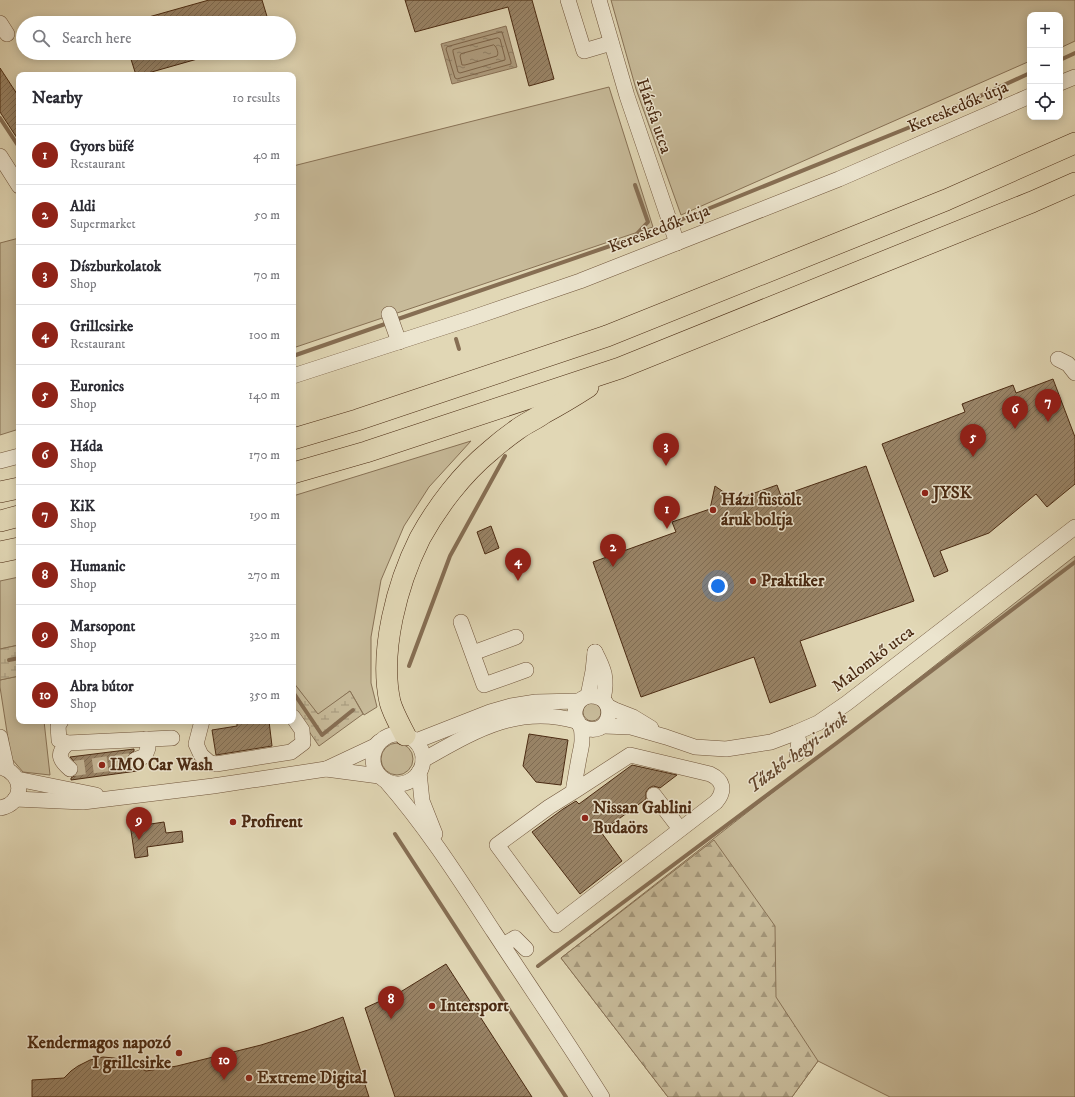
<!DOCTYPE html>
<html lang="en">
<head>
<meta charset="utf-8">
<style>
  :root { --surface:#fff; --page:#f2f2f3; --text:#2b2b33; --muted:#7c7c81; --line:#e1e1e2; --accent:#8f2418 }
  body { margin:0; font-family:"IM FELL DW Pica",serif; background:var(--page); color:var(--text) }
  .controls { position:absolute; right:12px; top:12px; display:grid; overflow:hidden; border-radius:8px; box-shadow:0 2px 10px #0003 }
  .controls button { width:36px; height:36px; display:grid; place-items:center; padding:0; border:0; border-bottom:1px solid var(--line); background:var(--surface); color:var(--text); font:20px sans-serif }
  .you { position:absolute; left:718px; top:586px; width:14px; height:14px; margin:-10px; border:3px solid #fff; border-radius:50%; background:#1a73e8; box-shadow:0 0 0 6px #1a73e833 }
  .badge { display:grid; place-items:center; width:26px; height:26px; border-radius:50%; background:var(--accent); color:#fff; font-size:13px; font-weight:700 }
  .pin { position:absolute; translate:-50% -33px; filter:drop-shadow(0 1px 2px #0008) }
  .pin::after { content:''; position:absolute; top:21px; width:14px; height:12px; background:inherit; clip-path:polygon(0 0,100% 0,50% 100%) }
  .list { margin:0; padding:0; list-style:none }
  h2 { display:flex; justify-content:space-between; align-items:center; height:52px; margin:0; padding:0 16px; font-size:17px }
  h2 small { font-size:13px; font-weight:400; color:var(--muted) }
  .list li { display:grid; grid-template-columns:26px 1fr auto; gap:12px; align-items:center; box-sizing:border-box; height:60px; padding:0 16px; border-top:1px solid var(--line) }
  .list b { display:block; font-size:15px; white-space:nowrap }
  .list p { margin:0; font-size:13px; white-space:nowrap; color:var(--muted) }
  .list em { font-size:13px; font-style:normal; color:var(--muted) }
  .icon { flex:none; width:22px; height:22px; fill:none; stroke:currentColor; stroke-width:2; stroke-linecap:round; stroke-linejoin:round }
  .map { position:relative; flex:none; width:1075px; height:1097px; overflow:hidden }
  .search { position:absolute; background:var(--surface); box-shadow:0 2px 10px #0003; left:16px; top:16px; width:280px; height:44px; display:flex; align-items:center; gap:10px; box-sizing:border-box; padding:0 14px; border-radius:22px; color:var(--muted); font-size:15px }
  .panel { position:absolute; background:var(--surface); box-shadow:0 2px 10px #0003; left:16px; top:72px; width:280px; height:652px; border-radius:8px }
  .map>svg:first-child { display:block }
</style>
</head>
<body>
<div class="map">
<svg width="1075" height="1097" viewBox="0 0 1075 1097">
  <defs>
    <pattern id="forest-firs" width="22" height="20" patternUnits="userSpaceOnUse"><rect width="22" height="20" fill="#c7ba99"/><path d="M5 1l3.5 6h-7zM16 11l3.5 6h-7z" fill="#a4977b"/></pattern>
    <pattern id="wetland-marsh" width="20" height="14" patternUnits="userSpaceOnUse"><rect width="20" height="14" fill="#c7ba99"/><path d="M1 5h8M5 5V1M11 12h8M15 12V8" fill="none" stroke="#a4977b"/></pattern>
    <pattern id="water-ripples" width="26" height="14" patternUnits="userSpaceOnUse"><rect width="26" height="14" fill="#ae9c7e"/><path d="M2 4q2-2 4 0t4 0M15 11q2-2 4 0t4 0" fill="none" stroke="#907f66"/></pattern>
    <pattern id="building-hatch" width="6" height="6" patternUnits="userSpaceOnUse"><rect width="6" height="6" fill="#998467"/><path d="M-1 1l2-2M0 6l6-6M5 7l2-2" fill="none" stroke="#7f6c53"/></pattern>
  </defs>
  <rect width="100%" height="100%" fill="#e1d7b5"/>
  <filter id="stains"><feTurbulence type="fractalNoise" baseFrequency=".005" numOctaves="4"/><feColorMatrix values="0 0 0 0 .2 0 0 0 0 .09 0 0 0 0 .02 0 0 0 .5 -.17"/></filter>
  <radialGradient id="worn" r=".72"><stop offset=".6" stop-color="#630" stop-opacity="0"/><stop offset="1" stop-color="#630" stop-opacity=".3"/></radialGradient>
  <g fill="#c7ba99" stroke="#887256">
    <path d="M611 0H1075V41L1060 48V15H1030V61L681 215 636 89Z"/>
    <path d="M609 87 653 227 293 348V166Z"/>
    <path d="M19 238V429L0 435V243Z"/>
    <path d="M471 441 429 487 404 526 381 580 371 637V683L377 707 364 715 350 691 318 715 293 682V496Z"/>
    <path d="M1075 556V1097H890L818 1061 792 1097H668L561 958Z"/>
    <path d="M19 577V645L0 649V581Z"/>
    <path d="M19 676V721H44L50 775 23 772 11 758 0 687V680Z"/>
    <circle cx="592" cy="712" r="9"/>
    <circle cx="397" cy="759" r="16"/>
  </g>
  <path fill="url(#forest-firs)" stroke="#887256" d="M714 840 775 926 776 997 818 1061 792 1097H668L561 958Z"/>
  <g fill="url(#wetland-marsh)" stroke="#887256">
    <path d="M19 645V676L0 680V649Z"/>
    <path d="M293 682 318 714 350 691 363 714 319 746 293 708Z"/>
  </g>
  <path fill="url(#water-ripples)" stroke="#866e53" d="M506 26 517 67 452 84 441 44Z"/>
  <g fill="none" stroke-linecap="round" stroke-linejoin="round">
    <g stroke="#7c6348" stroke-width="1">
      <path d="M502 32 511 62V64L457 79 455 78 446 49 447 47Z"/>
      <path d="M498 38 500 39 505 58V60L460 73 458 72 453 52V50Z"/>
      <path d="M494 45C497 47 499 54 497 56L465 65H462L460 56 461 54Z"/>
    </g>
    <g stroke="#866e53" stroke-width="4">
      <path d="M1060 60 1075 53"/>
      <path d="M0 118 19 147"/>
      <path d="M678 221 930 119 1030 73"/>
      <path d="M633 238 648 222 635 185"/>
      <path d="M395 320 642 235"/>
      <path d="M456 339 459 349"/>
      <path d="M293 356 388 323"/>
      <path d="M9 660 19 658"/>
      <path d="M409 666 450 556 505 456"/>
      <path d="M293 692 322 735 353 710"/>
      <path d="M395 834 566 1097"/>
      <path d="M538 966 838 742 1075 562"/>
    </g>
  </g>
  <g fill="url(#building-hatch)" stroke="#4a2a12">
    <path d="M209 0H262L269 23H139L138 20Z"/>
    <path d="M405 0H532L554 79 529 86 508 7 415 32Z"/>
    <path d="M129 53H207L208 56 141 75H136Z"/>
    <path d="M0 68 19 97V141L0 112Z"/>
    <path d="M1053 379 1075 437V484L1047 507 1036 494 989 533 940 551 948 571 934 577 882 444 965 412 962 404 975 399 1013 385 1016 393Z"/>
    <path d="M866 466 914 601 800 641 816 686 770 703 754 657 641 697 593 562 676 532 672 522 710 509 715 486 735 500 777 485 781 496Z"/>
    <path d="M491 526 499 548 485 554 477 532Z"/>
    <path d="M244 721H269L272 746 216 755 212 730 237 726V723Z"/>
    <path d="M529 734 568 740 561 785 536 782 523 766Z"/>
    <path d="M134 749V751L128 755 126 758 127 763 130 767 136 769 137 771 71 780V778L76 775 79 770 78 766 70 757Z"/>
    <path d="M632 765 677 775 660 788 657 787 653 786 649 788 646 792V799L601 832 622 861 580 894 532 832 563 809 576 801 579 804Z"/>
    <path d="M144 822V825L164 822 166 833 182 831 183 842 147 847 148 856 135 858 130 824Z"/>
    <path d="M446 964 532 1097H395L365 1008 402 991Z"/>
    <path d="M343 1017 369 1097H32V1080L64 1078 71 1071 78 1066 90 1060 103 1057 114 1058 126 1061 146 1071 177 1066 261 1045 308 1030Z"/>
  </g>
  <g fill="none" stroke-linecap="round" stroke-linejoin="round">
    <path stroke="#c3b494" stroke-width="15" stroke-dasharray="15 8" stroke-linecap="butt" d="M70 769 135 760"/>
    <g stroke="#70553b" stroke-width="16">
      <g id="minor">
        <path d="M568 0 584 51 611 43"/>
        <path d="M599 0 627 96 677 243"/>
        <path d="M0 23 7 34"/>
        <path d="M1060 83 1075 77"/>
        <path d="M0 156 19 186"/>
        <path d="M389 314 399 342"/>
        <path d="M1058 359 1068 364 1075 373"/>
        <path d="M293 376 469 319 580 281 839 179 1030 96"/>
        <path d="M0 461 19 456"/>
        <path d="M461 622 484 685 526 670"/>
        <path d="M595 652C604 669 608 679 603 699"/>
        <path d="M473 653 516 637"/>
        <path d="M588 696 593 671 595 652"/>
        <path d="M609 707 615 710 633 717 651 728"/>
        <path d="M61 721 58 726 59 740 68 743 172 738"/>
        <path d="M202 721 196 744 201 755 210 763 216 764 291 752 303 743 302 730 293 717"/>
        <path d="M604 726 631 727 666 737 695 747 726 749 739 747 771 742 795 733 818 723 847 703 1075 527"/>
        <path d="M795 733 799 741 797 754"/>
        <circle cx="398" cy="759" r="25"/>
        <path d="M0 737 7 769"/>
        <path d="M416 741 490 712 511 706 536 702 579 701"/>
        <path d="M68 743C57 753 58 759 70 769"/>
        <path d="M135 760 145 756 148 748 146 739"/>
        <path d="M423 760C473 732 517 704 576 721"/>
        <path d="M0 767C25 773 25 804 0 808"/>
        <path d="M326 769 375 746 379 742"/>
        <path d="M419 772 422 801 435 834"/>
        <path d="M17 779 96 795"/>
        <path d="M386 781C427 828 460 880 494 932 530 987 567 1041 602 1097"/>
        <path d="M573 792 630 755 710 774C723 780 726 790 716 802L556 925 497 845 549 807 573 792C575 780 577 769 579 758 580 752 582 746 582 740 582 736 582 731 581 728 580 725 579 725 578 722 574 717 574 711 577 705 579 700 585 696 591 696 620 696 611 742 581 726"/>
        <path d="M654 795 680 829"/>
        <path d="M15 799 83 802 213 786 326 769 379 776"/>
        <path d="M503 945 515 938 526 949"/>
      </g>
    </g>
    <g stroke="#4a2a12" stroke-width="22">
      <g id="highway">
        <path d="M293 439 357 420 607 336 946 200 1075 143"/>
        <path d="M293 473 366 452 620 368 1032 202 1075 183"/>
        <path d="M0 492 19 488"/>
        <path d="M0 521 19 516"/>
        <path d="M0 552 19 548"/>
        <path d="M405 735C400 725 393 713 390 702 379 651 397 584 420 538 437 507 462 474 490 451 499 443 508 436 518 429 526 423 536 419 544 413 559 405 574 396 588 387"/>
      </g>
    </g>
    <use href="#minor" stroke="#ece5cf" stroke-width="15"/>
    <use href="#highway" stroke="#e1d7b5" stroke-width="21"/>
  </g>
  <g fill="#8f2418" stroke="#ece5cf" stroke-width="1.5">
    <circle cx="925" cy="493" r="4"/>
    <circle cx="713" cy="510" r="4"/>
    <circle cx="753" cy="581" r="4"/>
    <circle cx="102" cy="765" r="4"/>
    <circle cx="585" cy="818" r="4"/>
    <circle cx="233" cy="822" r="4"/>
    <circle cx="432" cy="1006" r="4"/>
    <circle cx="179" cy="1053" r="4"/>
    <circle cx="249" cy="1078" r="4"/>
  </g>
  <g text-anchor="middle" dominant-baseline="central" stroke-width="3" stroke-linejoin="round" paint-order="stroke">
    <g font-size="17" fill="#4a2a12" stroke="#ece5cf">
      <text transform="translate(958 107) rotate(-23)">Kereskedők útja</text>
      <text transform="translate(654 116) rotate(71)">Hársfa utca</text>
      <text transform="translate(659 229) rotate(-21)">Kereskedők útja</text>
      <text transform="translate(873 659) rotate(-37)">Malomkő utca</text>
    </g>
    <g font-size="17" font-weight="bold" fill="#4a2a12" stroke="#ece5cf" text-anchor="start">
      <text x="933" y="493">JYSK</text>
      <text x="721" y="500">Házi füstölt<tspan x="721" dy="20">áruk boltja</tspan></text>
      <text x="761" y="581">Praktiker</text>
      <text x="110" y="765">IMO Car Wash</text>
      <text x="593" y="808">Nissan Gablini<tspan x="593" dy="20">Budaörs</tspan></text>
      <text x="241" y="822">Profirent</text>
      <text x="440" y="1006">Intersport</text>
      <text x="171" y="1043" text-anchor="end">Kendermagos napozó<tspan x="171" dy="20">I grillcsirke</tspan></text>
      <text x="257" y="1078">Extreme Digital</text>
    </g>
    <g font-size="18" font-style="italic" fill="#63462d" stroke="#ece5cf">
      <text transform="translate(798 753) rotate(-37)">Tűzkő-hegyi-árok</text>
    </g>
  </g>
  <rect width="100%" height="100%" filter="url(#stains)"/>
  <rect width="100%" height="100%" fill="url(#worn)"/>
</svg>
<div class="controls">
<button>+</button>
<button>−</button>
<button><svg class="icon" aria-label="locate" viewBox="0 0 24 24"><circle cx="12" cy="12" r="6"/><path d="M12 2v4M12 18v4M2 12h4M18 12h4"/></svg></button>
</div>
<div class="you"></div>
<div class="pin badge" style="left:667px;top:529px">1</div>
<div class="pin badge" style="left:613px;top:567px">2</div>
<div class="pin badge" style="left:666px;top:466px">3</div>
<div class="pin badge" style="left:518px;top:581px">4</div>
<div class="pin badge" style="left:973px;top:457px">5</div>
<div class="pin badge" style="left:1015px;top:429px">6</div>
<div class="pin badge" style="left:1048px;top:422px">7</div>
<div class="pin badge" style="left:391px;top:1019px">8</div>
<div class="pin badge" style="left:139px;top:840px">9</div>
<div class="pin badge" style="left:224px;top:1080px">10</div>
<div class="search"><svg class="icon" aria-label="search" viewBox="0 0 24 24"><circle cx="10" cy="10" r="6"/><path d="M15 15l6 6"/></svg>Search here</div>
<section class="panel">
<h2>Nearby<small>10 results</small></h2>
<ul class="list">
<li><span class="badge">1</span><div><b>Gyors büfé</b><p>Restaurant</p></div><em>40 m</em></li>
<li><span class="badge">2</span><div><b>Aldi</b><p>Supermarket</p></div><em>50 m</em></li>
<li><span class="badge">3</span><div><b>Díszburkolatok</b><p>Shop</p></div><em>70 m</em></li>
<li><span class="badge">4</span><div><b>Grillcsirke</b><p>Restaurant</p></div><em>100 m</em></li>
<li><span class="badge">5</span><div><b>Euronics</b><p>Shop</p></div><em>140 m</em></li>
<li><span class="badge">6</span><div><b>Háda</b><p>Shop</p></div><em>170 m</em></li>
<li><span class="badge">7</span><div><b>KiK</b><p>Shop</p></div><em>190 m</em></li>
<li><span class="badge">8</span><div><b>Humanic</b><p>Shop</p></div><em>270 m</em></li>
<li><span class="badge">9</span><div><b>Marsopont</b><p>Shop</p></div><em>320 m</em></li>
<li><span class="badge">10</span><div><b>Abra bútor</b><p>Shop</p></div><em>350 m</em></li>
</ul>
</section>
</div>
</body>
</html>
